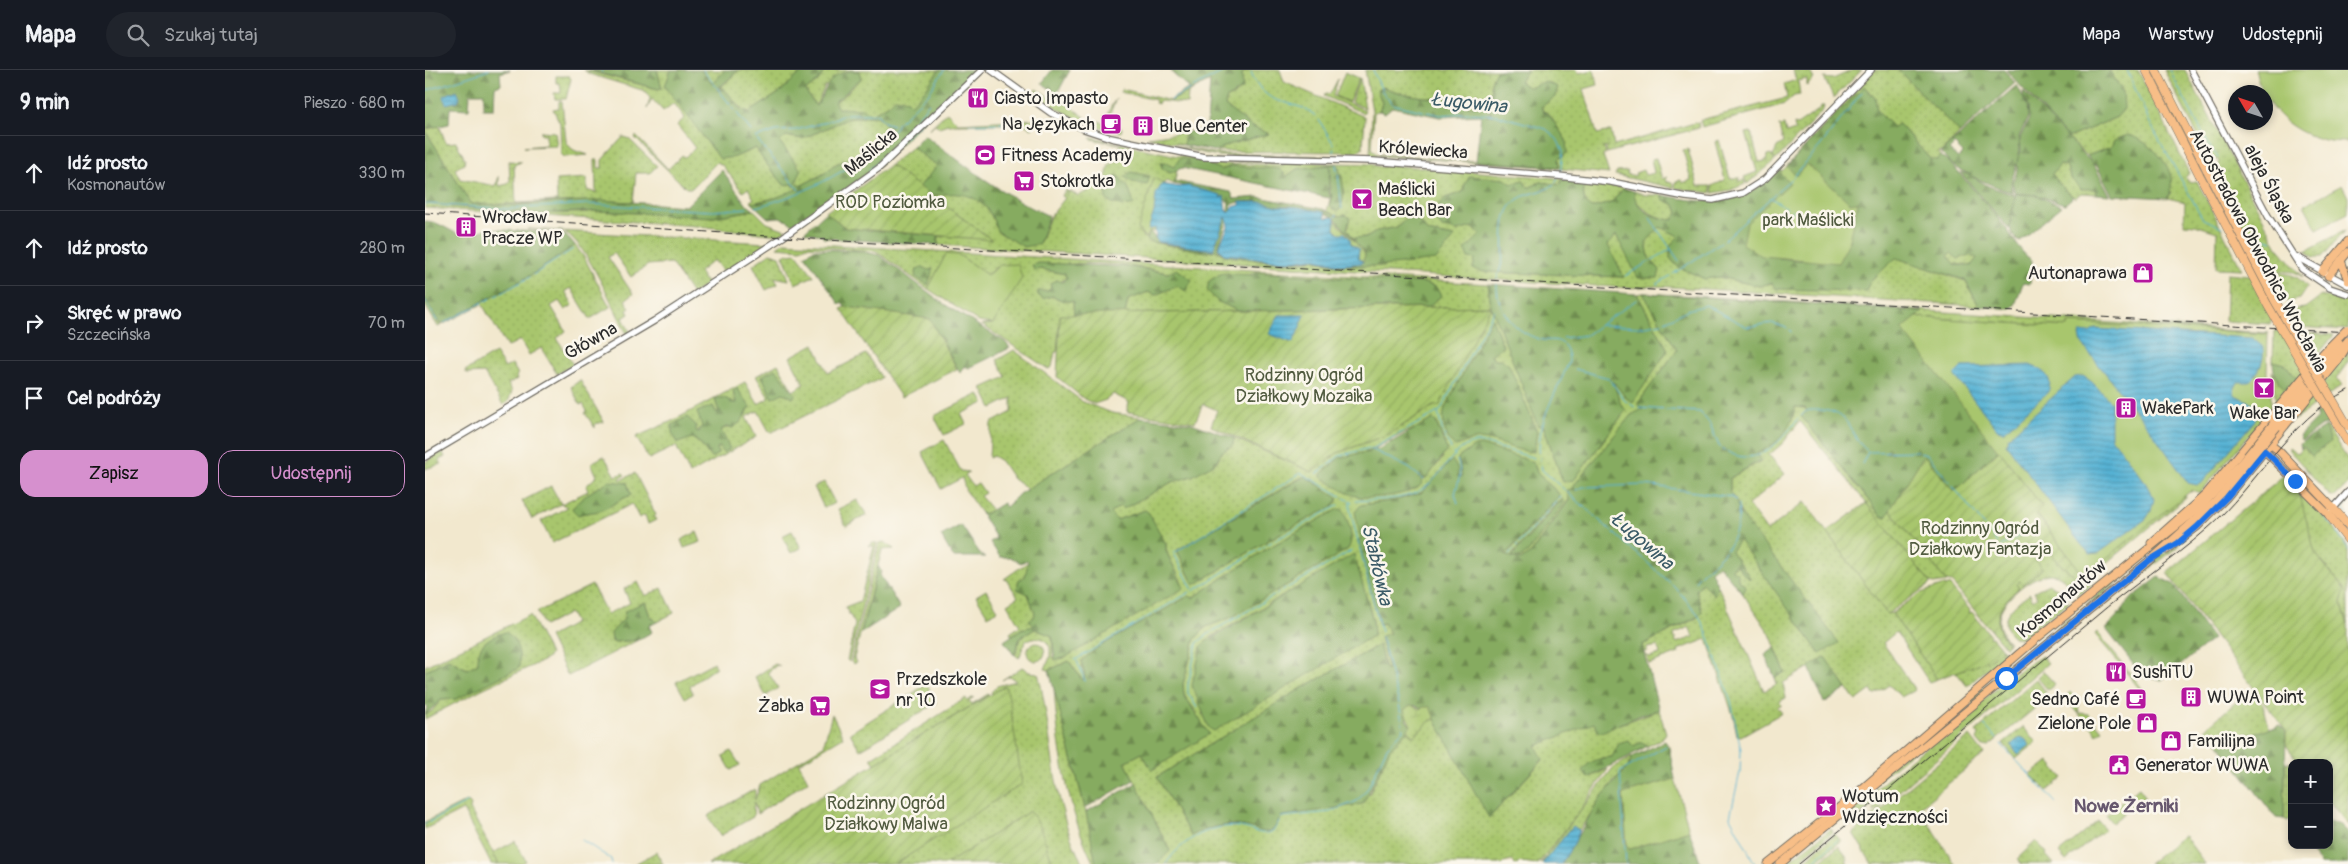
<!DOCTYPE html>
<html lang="pl">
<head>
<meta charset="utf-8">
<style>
  :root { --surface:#171b24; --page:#20242c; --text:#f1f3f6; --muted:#9ea1a6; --line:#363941; --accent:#d690ce }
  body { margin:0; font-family:Pangolin,sans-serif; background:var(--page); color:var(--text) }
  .controls { position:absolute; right:15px; bottom:15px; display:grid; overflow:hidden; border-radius:10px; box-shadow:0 2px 8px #0003 }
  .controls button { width:45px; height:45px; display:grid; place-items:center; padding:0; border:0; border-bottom:1px solid var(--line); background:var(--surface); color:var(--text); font:25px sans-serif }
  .compass { position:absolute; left:1803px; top:15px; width:45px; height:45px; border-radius:50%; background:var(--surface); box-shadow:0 2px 8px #0003; rotate:309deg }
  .stop { position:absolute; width:15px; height:15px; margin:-11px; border:4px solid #1a73e8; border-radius:50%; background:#fff }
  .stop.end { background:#1a73e8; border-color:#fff; box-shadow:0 1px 5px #0008 }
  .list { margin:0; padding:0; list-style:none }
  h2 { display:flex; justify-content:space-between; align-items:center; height:65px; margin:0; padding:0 20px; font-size:21px }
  h2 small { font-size:16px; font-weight:400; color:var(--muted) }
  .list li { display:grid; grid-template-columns:32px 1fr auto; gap:15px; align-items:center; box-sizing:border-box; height:75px; padding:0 20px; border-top:1px solid var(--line) }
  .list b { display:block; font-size:19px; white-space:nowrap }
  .list p { margin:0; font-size:16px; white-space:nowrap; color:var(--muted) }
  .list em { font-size:16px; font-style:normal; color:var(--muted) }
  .actions { display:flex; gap:10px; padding:15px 20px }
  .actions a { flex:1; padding:11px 0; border:1px solid var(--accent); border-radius:15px; text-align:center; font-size:18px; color:var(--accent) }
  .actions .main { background:var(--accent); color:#111 }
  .icon { flex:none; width:28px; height:28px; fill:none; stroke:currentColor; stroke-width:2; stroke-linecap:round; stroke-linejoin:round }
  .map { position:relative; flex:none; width:1923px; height:794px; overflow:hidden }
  header { display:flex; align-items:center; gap:30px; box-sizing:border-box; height:70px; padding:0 25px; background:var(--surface); border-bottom:1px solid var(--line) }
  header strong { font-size:24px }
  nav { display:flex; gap:28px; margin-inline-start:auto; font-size:18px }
  .search { width:350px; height:45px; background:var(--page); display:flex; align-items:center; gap:12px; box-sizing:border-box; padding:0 18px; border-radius:28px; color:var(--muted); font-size:19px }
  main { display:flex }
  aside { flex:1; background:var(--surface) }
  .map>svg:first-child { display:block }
</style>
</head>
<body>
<header>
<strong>Mapa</strong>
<div class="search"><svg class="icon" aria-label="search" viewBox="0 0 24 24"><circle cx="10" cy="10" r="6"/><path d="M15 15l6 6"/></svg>Szukaj tutaj</div>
<nav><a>Mapa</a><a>Warstwy</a><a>Udostępnij</a></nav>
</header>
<main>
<aside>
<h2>9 min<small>Pieszo · 680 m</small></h2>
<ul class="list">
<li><svg class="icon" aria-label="ahead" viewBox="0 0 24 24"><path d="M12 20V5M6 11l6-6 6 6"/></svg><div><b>Idź prosto</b><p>Kosmonautów</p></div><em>330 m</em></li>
<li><svg class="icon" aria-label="ahead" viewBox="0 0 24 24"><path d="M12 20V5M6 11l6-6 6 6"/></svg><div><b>Idź prosto</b></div><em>280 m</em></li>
<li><svg class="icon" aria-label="right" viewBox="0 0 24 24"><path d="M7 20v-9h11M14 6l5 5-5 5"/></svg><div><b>Skręć w prawo</b><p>Szczecińska</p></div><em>70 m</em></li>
<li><svg class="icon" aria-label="arrive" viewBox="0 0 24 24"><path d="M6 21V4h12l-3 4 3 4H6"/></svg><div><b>Cel podróży</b></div></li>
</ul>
<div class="actions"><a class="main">Zapisz</a><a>Udostępnij</a></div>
</aside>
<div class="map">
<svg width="1923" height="794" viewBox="0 0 1923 794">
  <defs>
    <pattern id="grass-dots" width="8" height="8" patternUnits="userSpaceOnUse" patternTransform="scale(1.25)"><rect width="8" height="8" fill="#a8c66d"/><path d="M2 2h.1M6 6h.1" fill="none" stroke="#91aa5f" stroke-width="1.8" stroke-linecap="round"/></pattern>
    <pattern id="forest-firs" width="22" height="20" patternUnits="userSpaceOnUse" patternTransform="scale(1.25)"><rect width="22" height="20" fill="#86ab60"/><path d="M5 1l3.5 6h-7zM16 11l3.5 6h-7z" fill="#6e8b4f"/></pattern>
    <pattern id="wetland-marsh" width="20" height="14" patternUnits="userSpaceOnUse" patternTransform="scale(1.25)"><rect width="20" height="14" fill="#a8c66d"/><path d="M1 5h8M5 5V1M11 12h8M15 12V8" fill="none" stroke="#91aa5f"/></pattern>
    <pattern id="garden-furrows" width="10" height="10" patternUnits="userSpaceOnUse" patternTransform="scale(1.25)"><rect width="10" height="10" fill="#a8c66d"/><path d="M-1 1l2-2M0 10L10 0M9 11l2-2" fill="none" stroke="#91aa5f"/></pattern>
    <pattern id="water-rules" width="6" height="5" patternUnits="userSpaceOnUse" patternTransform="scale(1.25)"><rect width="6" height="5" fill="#56b2d4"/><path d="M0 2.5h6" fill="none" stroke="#4791ac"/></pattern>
  </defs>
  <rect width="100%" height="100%" fill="#fbf7ec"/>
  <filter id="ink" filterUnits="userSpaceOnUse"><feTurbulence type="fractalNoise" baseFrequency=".02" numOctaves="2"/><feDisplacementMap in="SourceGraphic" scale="10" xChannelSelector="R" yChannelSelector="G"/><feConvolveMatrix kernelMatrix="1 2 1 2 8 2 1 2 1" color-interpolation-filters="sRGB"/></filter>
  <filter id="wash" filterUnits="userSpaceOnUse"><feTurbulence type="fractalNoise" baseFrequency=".0096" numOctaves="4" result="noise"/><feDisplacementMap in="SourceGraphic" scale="20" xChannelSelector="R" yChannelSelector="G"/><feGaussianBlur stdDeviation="1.12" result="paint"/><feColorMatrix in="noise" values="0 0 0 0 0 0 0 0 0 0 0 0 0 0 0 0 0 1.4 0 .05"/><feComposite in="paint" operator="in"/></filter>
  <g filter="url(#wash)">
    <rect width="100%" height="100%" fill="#f2e8ce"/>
    <g fill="url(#grass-dots)" stroke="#6a784c" fill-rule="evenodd">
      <path d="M159 0 233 19 237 18 232 0H246L241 16 310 87 331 78C339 93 349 102 359 115L367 114 373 120 350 128 327 133 325 131 329 129 323 118 318 122 297 95 292 92 267 118H261L210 68 211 66 243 99 257 85 260 87 270 78 252 55 260 48 249 33 238 41 227 29 222 39 225 28 220 21 164 4Z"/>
      <path d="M276 0H300L287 14Z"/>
      <path d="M314 0H379L354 23 325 42 320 41 295 18Z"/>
      <path d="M400 0H514L501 19 487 34 463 35 446 44 412 38 409 32C421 26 426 17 436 9L400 16 391 36 380 21 393 11Z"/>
      <path d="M822 0H855L859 12 940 47 938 77 932 82 790 81 806 74 844 64 826 56 800 36 802 28 811 24 817 4Z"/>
      <path d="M940 0H1077L1070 3 1066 12 1067 25 1063 24 1065 34C1049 34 1043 42 1031 28 1009 29 979 26 958 17L953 21 957 33 954 41 949 42 947 78 952 84 1134 97 1133 89 1139 86 1141 70 1123 43 1118 41 1116 37 1124 30 1111 17 1103 18 1095 12 1102 0H1152L1154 3 1169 0 1173 15 1159 19 1172 64 1186 61 1189 76 1273 52 1274 58 1182 83 1181 78 1184 76 1177 79 1179 78 1181 84 1178 85 1184 104 1118 97 945 85 947 41Z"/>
      <path d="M1368 0H1384L1389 9 1382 16V9L1373 11 1375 25 1369 26 1360 34 1277 57 1275 50 1362 28 1359 14 1371 10Z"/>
      <path d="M1428 0H1437L1410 27H1408L1399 8 1408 9Z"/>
      <path d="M1449 0H1473L1535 63 1516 82H1513L1516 86 1512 91 1505 89 1474 54 1468 58 1452 41 1450 28 1439 16 1361 97Z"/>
      <path d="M1684 0H1713L1764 103 1760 108 1766 112 1772 111 1817 199 1791 198 1792 162 1770 155 1759 154 1760 132 1742 128 1746 122 1686 77 1662 86 1643 68 1692 47 1698 22Z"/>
      <path d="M1725 0H1728L1777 97 1775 98Z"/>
      <path d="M1739 0H1760L1854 179 1878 207 1869 202 1841 200 1791 103 1794 92 1792 89 1787 92 1780 80Z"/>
      <path d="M131 6H144L146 9 141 29H130L129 23H136L135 13H131Z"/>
      <path d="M935 8 940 38 926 32Z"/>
      <path d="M771 18 763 24 762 34 734 31 733 34 730 33 731 30 695 22 697 19 746 31Z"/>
      <path d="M612 19 630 31 633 28 667 52 665 54C646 47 629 37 613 24L611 21Z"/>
      <path d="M691 28 681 54 697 58 696 62 666 55 675 51 679 54 684 45 683 42Z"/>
      <path d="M134 31H137L141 71C147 83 154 81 163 85L140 87 136 85 135 53 128 39 134 38Z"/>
      <path d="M1396 36H1399L1398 40 1351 90 1348 87 1352 77 1358 73 1354 56 1359 55 1361 63 1370 60 1369 54 1372 55 1395 39Z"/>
      <path d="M522 42 533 53 611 49 618 53H610L607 59 599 54H523L514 57 510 54 504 59Z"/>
      <path d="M446 46 454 47 460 54 467 56 440 81 407 96 400 103 375 116 371 113 355 72 361 66 377 69 422 49Z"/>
      <path d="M14 55 21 73 31 72 40 89 39 94 30 99 35 109 71 116 74 106V116L83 114 85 110 84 91 96 92 89 95 91 133 132 131 131 110 162 108V120L171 123 170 90H173V98H177V90L198 67 203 68 232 96 225 103H211L208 132C154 128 100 136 46 134L0 60Z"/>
      <path d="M116 61 130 62 132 76 99 77 121 75V64H116Z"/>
      <path d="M761 62 758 75 723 67Z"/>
      <path d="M1326 62 1334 92 1341 91 1342 85 1346 84 1350 91 1322 114 1319 107 1332 102 1321 63Z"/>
      <path d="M666 67 752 86 762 85 786 90 946 94 955 97 963 95 1132 108 1199 118 1186 133 1166 138C1157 131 1158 124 1160 113L1137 110 1136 115 1116 112 1103 118 1098 110 1087 114H1040L1038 122 1020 128 1007 145 1033 161 1047 157 1056 164 1050 189 1059 202 1198 207 1182 175 1192 165 1194 171 1235 200 1224 188 1221 171 1235 157 1254 166 1245 188 1253 197 1280 209 1293 207 1334 216 1347 213 1445 211 1471 187 1540 211 1554 236 1230 216 1205 218 513 175 514 166 566 169 507 126C539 118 564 127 572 161L585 169 614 174 625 147 640 128 637 126 640 120 644 121 641 126 645 121 653 126 680 112 684 95 692 91 695 74 666 69ZM792 91 858 93V95L792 94ZM741 93C758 102 778 93 796 100L806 96 855 99 862 106 872 99 906 94 902 115 906 125 902 141 912 146 921 145 924 156 922 159 928 168 943 167 952 161 973 157 981 148C992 148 997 151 1001 162L1029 167 1021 177 958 196 911 195 888 189 878 192H859L810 187 791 180 782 182 726 172 723 167H718L714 161 729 108 737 114 742 111 749 114 752 101 745 103ZM914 98 919 126 905 134ZM692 105 703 136 695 134 680 117Z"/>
      <path d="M1294 70 1305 108H1315L1314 111 1319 110 1320 114 1306 120 1288 123 1287 116 1300 110 1290 72Z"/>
      <path d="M727 72 793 84 938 87 793 86Z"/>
      <path d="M487 77 512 96 494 117 465 95Z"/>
      <path d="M1263 79 1273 116H1286V123L1250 118 1251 111 1256 110 1257 113 1266 110 1258 80Z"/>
      <path d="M1231 88 1237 109 1242 107 1241 111 1249 114 1248 118 1190 105 1192 102 1203 101 1202 104 1211 106 1210 103 1218 100 1220 105 1229 103 1226 89Z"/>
      <path d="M1635 95 1641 96 1647 110 1670 119 1671 124 1656 123 1650 128 1635 115 1627 104Z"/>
      <path d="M1209 121 1221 125H1237V128L1250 135 1253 143 1248 150C1232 149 1220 141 1209 129Z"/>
      <path d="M0 134C57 137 115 148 173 141L289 147 329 140 342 153 361 160 354 165 272 156 0 138Z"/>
      <path d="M103 159 342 173 348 171 299 203 289 190 274 202 282 214 267 224 246 193 223 195 206 207 189 183 183 187 208 224 200 230 205 238 202 240 204 244 198 248 205 262 202 264C191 243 160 172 141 163 131 159 114 161 103 159Z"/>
      <path d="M1921 160 1897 187H1889L1880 181Z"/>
      <path d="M359 172 1063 214 1066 236 1113 355H1118L1138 412 1149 410 1201 340 1196 335 1187 309 1201 328 1243 280 1212 224 1218 223 1303 228 1844 263 1644 253 1643 257 1492 247 1497 242 1218 223 1252 280 1214 332 1215 337 1219 339 1145 428 1106 483 1096 490 1080 486 1135 425 1113 404 1108 392 1044 380 1033 388 1037 407H1033L1024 393 996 423 972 430 936 435 932 441 936 469 933 470 955 554 959 553 966 564 955 567 963 599H960L954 575 872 621 732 707 766 766C783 757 803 752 823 757 831 758 837 764 846 761 852 758 852 750 857 746L880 742 945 723 965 679 983 659 986 665 989 666 1005 651 1010 649 1065 747 1118 690 1110 676 1169 652 1174 662 1234 640 1241 663 1237 669 1223 676 1221 674C1209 676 1195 677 1187 687L1176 688 1161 705 1163 708 1183 699 1154 742 1113 794 1097 792 1090 794 1087 791 1074 794H732L745 781 700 692 717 683 727 700 748 686 772 643 759 625 758 614 770 569 781 557 807 547 923 479C930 464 923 451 914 439L910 441 840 480 768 528H760L672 578 656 595 660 607 657 610 644 591 624 600 620 599 625 587V578C621 567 611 565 601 571L594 588 590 585 595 568 610 559 627 566 628 587 639 588 757 513 741 481V474L722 442 720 440 692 450 685 443 695 436 698 439 747 412 767 406 792 391 797 382 808 375 809 368 887 402 912 383 964 364 1010 335 1065 236 1003 237 1016 226 999 213 829 202 792 231 813 241 700 244 703 230 723 222 730 225 752 216 743 203C701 194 657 189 615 199L640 204 641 208 622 221C629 229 638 231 648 231L649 245 635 246 632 282H630L627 297 623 299 557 255 568 254 571 197 562 205 534 185 521 184 503 219 451 181 382 176 376 179 352 177ZM1067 249 1078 276 1066 284 1111 361 1109 381 1056 368 1027 374 1021 363 1020 338ZM1011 352 1020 373 1017 389 1000 409 995 410 993 418 977 423 935 427 896 407 981 362ZM877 407 910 435 854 464 769 515 752 480ZM1132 433C1125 454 1112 474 1095 488L1087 485ZM929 485 948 551 949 565 920 582 777 645 786 567Z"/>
      <path d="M150 175 159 187 185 237 165 249 146 218 140 221 148 235 140 240 134 231 126 236 141 261 132 268 148 295 132 304 116 278 104 285 95 270 82 277 57 234 13 257 0 235V229L15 255 113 201Z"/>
      <path d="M345 183 355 186 364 210 349 207 353 214 341 220 328 195Z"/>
      <path d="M371 183 389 206 370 214 358 185Z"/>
      <path d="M1526 183 1550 185 1552 188 1547 196 1528 194 1523 186Z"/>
      <path d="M1802 203 1847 207V248L1845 254 1800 251Z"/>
      <path d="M1850 203C1867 203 1873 206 1882 217L1874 229 1863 232C1849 226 1855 214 1850 203Z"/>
      <path d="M1896 226 1923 232V260L1872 257 1863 240 1880 238Z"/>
      <path d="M1849 261 1909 265 1873 310 1860 294 1848 291Z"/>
      <path d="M389 274 403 303 441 284 457 308 345 363 333 341 321 347 331 367 265 404 251 376 224 389 211 367 249 350 320 312 333 334 344 328 331 306 353 294 368 321 379 314 365 287ZM308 321 316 352 296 360 295 376 286 388 276 374 267 368 277 356 283 338 288 336 291 342H294L290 329 311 333Z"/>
      <path d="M589 280 658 332 687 343 716 347 602 419 588 409 576 391 568 386 564 388 566 353 587 342V328L567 338 557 318 581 307 572 290Z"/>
      <path d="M1923 282V292L1911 309 1917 315 1868 351Z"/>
      <path d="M70 283 80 298 87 294 93 304 91 306 92 309 83 314 87 321 83 332 78 335 59 303 42 304 40 301Z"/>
      <path d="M1847 301 1863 322 1851 335V332Z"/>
      <path d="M155 310 179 352 170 354V358L160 343 162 341 158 334 155 335 146 317Z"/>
      <path d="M554 324 559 333 536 344 541 354 519 365 509 346Z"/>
      <path d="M1370 337 1380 338 1382 341 1376 346 1456 446 1461 447 1465 440 1522 512 1509 514 1505 512 1375 351 1358 373 1344 385 1360 404 1323 435 1342 461 1380 432 1462 544 1467 543 1512 609 1504 612 1471 562 1458 573 1490 620 1476 627 1464 615 1449 625 1446 620 1431 631 1400 588 1358 613 1361 628 1355 631 1356 636 1352 637 1357 643 1316 666 1312 665 1308 645 1282 569 1253 580 1254 583 1224 594 1221 584 1224 587 1235 584 1233 576 1222 578V581L1219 582 1217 575 1272 548 1277 542 1271 520 1277 513 1289 525 1293 516 1339 621 1352 614 1350 608 1360 602 1345 564 1318 524 1320 516 1313 510 1306 499 1312 495 1321 507 1306 481 1314 469 1395 584 1305 423V408L1336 391 1332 383C1352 376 1367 358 1370 337ZM1264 557 1269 567 1251 573 1249 564Z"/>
      <path d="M1900 357H1902L1923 390V414L1910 427 1904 425 1864 380V377L1871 383 1879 377 1886 385 1905 372Z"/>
      <path d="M519 370 536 401 544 402 540 405 548 416 553 413 560 423 555 426 567 440 560 444 556 443 541 422 537 408 516 419 497 382Z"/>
      <path d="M15 383H18L20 387 14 390 16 394 0 399V392Z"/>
      <path d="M179 386 191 406 198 403 200 405 195 408 196 410 210 403 231 445 229 447 231 450 223 454 220 445 214 448 207 434 127 473 116 451 143 437 136 434 107 449 97 431 126 416 136 434 163 421 161 416 172 406 166 393ZM184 412 202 413 206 425C190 431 179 440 162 441L168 420Z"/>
      <path d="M399 412 410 433 399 438 389 417Z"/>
      <path d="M1872 420 1905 451 1923 478V554L1916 532 1920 520 1890 483Z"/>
      <path d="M1794 424 1674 528 1661 534Z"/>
      <path d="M1760 425 1761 427 1663 509 1667 515 1651 525C1646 518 1641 509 1632 505 1613 498 1575 530 1574 548 1573 558 1578 566 1584 573L1574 562C1572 542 1578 524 1594 511L1597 514 1617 499 1606 484 1619 474C1631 489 1641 505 1661 508L1659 506Z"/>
      <path d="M432 430 442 445 421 456 413 439Z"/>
      <path d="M367 461 376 478 366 483 357 466Z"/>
      <path d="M272 462 276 472 259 478 256 470Z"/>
      <path d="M459 472 469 479 457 480 429 588 431 593 428 594 426 592 454 473Z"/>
      <path d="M448 473H452L424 592 422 590 430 554 420 537 435 531 449 476H443Z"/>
      <path d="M1754 474 1755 475 1670 542 1733 488Z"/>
      <path d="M603 492V524L610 543 609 556 586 565 585 563 595 556 582 534 593 527 581 509H579Z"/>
      <path d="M213 512 220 526 237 518 249 543 232 552 225 546 220 532 195 553 188 572 213 570 143 606 124 567 150 553 145 543 119 556 112 542 167 515 182 544 205 533 199 519Z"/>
      <path d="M1624 514 1634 519 1642 528 1643 533 1597 568 1588 567C1568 549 1591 533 1605 523L1608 530 1612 527 1609 521Z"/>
      <path d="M561 520 573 540 563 546 551 526Z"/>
      <path d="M105 545 125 584 122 589 57 619 0 649V645L7 641 16 630 31 629 53 593 42 599 23 589 0 601V596Z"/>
      <path d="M1645 547 1646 548 1610 581 1417 740 1473 689Z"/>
      <path d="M1672 562 1720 622 1718 623 1670 564Z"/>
      <circle cx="611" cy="582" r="9"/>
      <path d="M1586 576V579L1542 616 1531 602 1564 590 1577 579 1581 582Z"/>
      <path d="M1617 586 1623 593 1450 742 1448 740 1456 732 1454 730 1424 754 1422 752V748L1431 740 1430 739 1436 731 1593 601Z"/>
      <path d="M289 592 291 597 265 616 268 624 260 628 251 612Z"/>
      <path d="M350 594 355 596 352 595 343 602 353 618 341 626 330 607Z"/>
      <path d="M597 597 604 602 613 603C628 661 626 738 658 794H628L605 741 522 794H470L489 782 483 771 580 616 567 624 566 622 572 616 591 611 584 606 577 610Z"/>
      <path d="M1618 601 1630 614 1623 620 1612 607Z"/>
      <path d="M1611 609 1621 622 1620 630 1564 676 1558 677 1552 670 1554 665 1551 661Z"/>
      <path d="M502 614 511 633 435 680 425 663Z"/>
      <path d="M629 618 668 770 671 794H669C642 741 633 677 629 618Z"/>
      <path d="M1826 619 1838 634 1845 660 1813 665 1807 671 1795 675 1780 659Z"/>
      <path d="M1645 622 1655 635H1653L1654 643 1664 644 1677 660 1672 664 1660 648 1658 649 1640 627Z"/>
      <path d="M563 624 564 625 450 694 446 688 541 628 542 631 549 627 544 632 547 634Z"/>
      <path d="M407 644 418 667 374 693 383 711 332 744 329 732 328 747 295 766 283 746 330 719V730L335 715 400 675 399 673Z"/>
      <path d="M1598 657 1612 672 1591 689 1578 673Z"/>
      <path d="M1545 666 1559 684 1494 738 1530 794H1447L1428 763Z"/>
      <path d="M1207 687 1203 697 1188 712 1154 760 1148 756 1123 788 1115 794 1188 698Z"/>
      <path d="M1624 691 1638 708 1622 721 1606 705Z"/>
      <path d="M1869 691 1871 693H1867V747L1863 751 1859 749 1860 693Z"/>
      <path d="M42 731 46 735 45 739 74 794H66L38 740 0 759V752Z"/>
      <path d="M1673 751 1680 759 1641 791 1634 783Z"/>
      <path d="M1406 759 1408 762 1378 787 1381 789 1410 764 1416 771 1388 794H1359Z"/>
      <path d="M1759 765 1780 794H1723Z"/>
      <path d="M1611 771 1622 783 1621 785 1629 794H1597L1592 789Z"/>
      <path d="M1414 776 1423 790 1421 791 1423 794H1392Z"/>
      <path d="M231 782 238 794H210Z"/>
    </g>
    <g fill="url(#forest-firs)" stroke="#586b46" fill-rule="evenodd">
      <path d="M0 0H85L75 3 76 15 70 17 69 39H58L59 23H45L44 39 25 38 24 54 0 59Z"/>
      <path d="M163 0H232L237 18 233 19Z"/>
      <path d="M246 0H276L287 14 300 0H314L295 17C307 22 310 40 325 42L354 23 379 0H400L393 11 380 21 391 36C405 15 403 0 434 1L436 9C426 16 420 25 409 32L413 38 438 39 446 44 463 35 470 28 483 30 487 34 501 19 514 0H550L456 94 386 144 383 143 368 154 355 147 343 148 327 133 350 128 372 119 368 114 359 115C349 102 339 93 331 78L310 87 295 89 240 16ZM446 46 454 47 460 54 466 56 440 81 407 96 400 103 375 116 371 113 376 100 355 72 361 66 377 69 422 49Z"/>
      <path d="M627 0H645L632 24 617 13Z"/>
      <path d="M747 0H822L817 4 818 19 802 28 800 36 826 56 844 64 806 74 790 81 758 75 761 62 775 60 782 54 785 11 746 31 745 30 764 18 747 3Z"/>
      <path d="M1077 0H1102L1095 12C1106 22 1109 14 1120 12L1133 17 1130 27 1116 37 1118 41 1123 43 1141 70 1142 83 1133 89 1134 97 1051 91 1056 45 1015 47 967 37 960 43 954 41 957 33 952 20 958 17C979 26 1009 29 1031 28 1043 42 1049 34 1064 34L1059 29 1058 25H1067L1066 12 1070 2Z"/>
      <path d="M1473 0H1579L1590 13 1535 63Z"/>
      <path d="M1581 0H1684L1698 22 1699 39 1692 47 1643 68Z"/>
      <path d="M1592 15 1602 35 1603 47 1594 67 1595 80 1592 92 1596 81 1595 68 1604 49 1603 37 1599 30 1598 21 1665 91 1667 92 1662 86 1686 77 1689 70 1703 65C1727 71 1758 103 1742 128L1687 125 1672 96 1668 93 1685 125 1671 124 1670 119H1656L1647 110 1641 96 1635 95 1627 104 1635 115 1648 127 1640 134 1611 125 1590 123 1587 112C1591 106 1593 99 1592 93L1586 113 1588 123C1574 119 1561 112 1548 107L1563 116 1589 125 1590 135 1584 159 1535 102 1546 105 1531 98 1516 83 1527 72 1529 75 1524 80 1533 88 1538 83 1527 72Z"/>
      <path d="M1439 16 1450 28 1452 41 1468 57 1474 54 1505 89 1512 90 1516 86 1523 91C1543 113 1562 134 1580 157 1589 168 1595 183 1607 190L1605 214 1598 213 1590 235 1585 239 1554 236 1540 210 1471 188 1445 211 1441 221 1351 219 1347 213 1334 216 1294 207 1280 209 1253 197 1245 188V176L1254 166 1235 157 1221 172 1224 188 1235 200 1233 208H1213L1191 165 1183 175 1199 207 1059 202 1048 199 1050 189 1043 188 1040 180 1056 164 1047 157 1033 161 1017 158 1007 145 1020 128 1038 122 1040 114 1045 106 1080 109 1087 114 1098 110 1103 118 1116 112 1135 115 1136 110 1160 113C1158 124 1157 131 1166 138L1186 133 1199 118 1209 121C1209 140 1231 149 1248 150L1253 143 1250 135 1237 129V125C1287 135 1316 136 1354 100L1362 103 1377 120 1368 130 1356 160 1351 157 1352 151 1349 147 1338 142 1328 151 1332 154V157L1329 158 1331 163 1323 165 1330 176 1343 177 1349 175 1353 178H1367L1369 174 1376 176 1379 182 1376 187 1354 186V188C1368 189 1387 195 1394 181L1405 182V179H1401L1402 172 1412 168 1413 152 1407 146 1397 148 1385 127 1363 103 1361 97ZM1526 183 1533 189 1544 185 1552 188 1546 196 1529 194 1523 186Z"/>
      <path d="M0 60 46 134 93 135 175 130 261 136 297 100 321 134 329 140 289 147 173 141 112 144 0 134Z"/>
      <path d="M499 65C539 94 578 126 624 146L614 174 599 177 572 161C564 127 539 119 507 126L494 117 512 96 487 77Z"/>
      <path d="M755 88 777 91 796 100 806 96 855 99 862 106 872 99 912 94C918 105 923 131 913 141L908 139 905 134 907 125 905 123V96L903 123 906 125 904 128 757 98 745 103 737 98 735 93H741L749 97Z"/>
      <path d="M706 102 725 106 722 115 707 112 700 107Z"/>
      <path d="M692 105 703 117 709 134C701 137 687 135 681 129L680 116 684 108 689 110Z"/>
      <path d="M749 111 806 122 809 129 833 127 898 139 912 146 921 145 925 148 922 159 928 168 943 167 952 161 973 157 981 148C992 148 997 151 1002 162L1030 167 1011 190 958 196H932L911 195 888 189 870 192 831 190 799 185 791 180 782 182 726 172 722 170 725 161 732 171 736 173 787 180 801 147 803 149 793 178 795 182 848 190 868 191 887 188 916 195 937 193 940 185 938 181 909 147C895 140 879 139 864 136 860 135 856 137 852 136 838 133 820 128 806 135L805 142 803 140 804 132 772 118 749 114Z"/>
      <path d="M1590 124 1610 125 1637 136 1594 172C1592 170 1587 165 1586 162 1583 153 1591 134 1590 124Z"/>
      <path d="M401 142 421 158 514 166 513 175 398 168V165L379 162Z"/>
      <path d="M0 151C24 152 32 176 59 159L136 163 144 168 150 175 113 201 15 255 0 229Z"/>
      <path d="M389 179 436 181 454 185 519 234 580 272 585 278 544 298 539 296 535 303 505 249 420 237 417 233 415 235 380 185Z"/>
      <path d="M615 193 707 197 743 203 752 199 767 210 761 221 752 216 730 225 723 222 703 230 700 244 649 245 648 231H639L627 226 618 229 613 225V221H623L626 218 625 214 631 210 638 212 641 208 640 204 615 199 610 201 607 195Z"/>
      <path d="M497 197 503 200 508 199 503 215 490 207 492 199Z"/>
      <path d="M829 202 999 213 1011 217 1016 226 1003 237 813 241 792 231 782 220 784 211 797 203 828 205Z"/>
      <path d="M1063 214 1212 224 1243 280 1208 332 1201 328 1188 311 1196 335 1201 340 1149 410 1138 412 1118 355 1113 356 1066 236Z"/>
      <path d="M1218 223 1498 242 1477 259 1574 380 1529 422 1499 385 1461 447 1456 446 1376 346 1382 341 1380 338 1370 337C1367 358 1352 376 1332 383L1336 390 1305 408V423L1310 429 1315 443 1414 573 1395 584 1314 470 1306 481 1326 509 1321 507 1312 495 1306 499 1313 504V510L1321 516 1318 524 1294 495 1286 501 1293 516 1289 525 1277 513 1271 520 1277 542 1274 546 1217 575 1234 640 1216 645 1174 663 1169 653 1111 676 1118 689 1064 748 1006 642 989 635 981 649 986 657 965 679 938 734 857 746C852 750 852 758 846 761 837 764 831 758 823 757 803 752 783 757 766 766L732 707 872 621 954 575 960 599H963L955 567 965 563 959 553 954 554 933 470 936 469 930 442 936 435 972 430 996 423 1027 390 1033 399V407H1037L1033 388 1050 376 1056 375 1108 392 1113 404 1135 425 1080 485 1096 490 1106 483 1144 430 1142 420 1146 419 1206 345 1218 339 1214 335V332L1252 280Z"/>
      <path d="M1067 248 1078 276 1066 285 1069 289H1076L1084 295 1112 361 1109 382C1076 380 1064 358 1030 377 1020 368 1016 352 1020 338Z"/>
      <path d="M1848 291 1860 294 1873 310 1863 322C1853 313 1848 305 1848 291Z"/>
      <path d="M350 299C360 306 361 317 371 324L368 328 358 323 347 328 337 306Z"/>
      <path d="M312 318 325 337 316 352 307 358 303 356 296 360 305 379 298 383 295 377 292 378 293 384 286 388 276 374 267 368 253 373 247 363V355L262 347 271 355V361L274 362 277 356 272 342 288 336 291 342H294L290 329C301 325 304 332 311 333L308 321Z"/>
      <path d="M1898 338 1907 354 1896 356 1876 371 1874 366 1892 348 1890 344Z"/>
      <path d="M716 347 766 353 809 368 808 375 797 382 789 394 767 406 747 412 698 439 695 436 685 443 692 450 720 440 724 443 741 474V481L759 518 639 588 630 590 627 566 610 559 595 568 589 585 579 571 596 559 609 556 604 550 609 547 610 543 603 524 592 519 594 509 600 507 603 492 602 490 596 493 585 487H575L565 472 571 468 556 443 560 444 578 433 581 437 594 424Z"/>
      <path d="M1008 349 1011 352 1022 380 1003 407 996 410 997 413C991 425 943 430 931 426 919 423 907 413 896 407V404L914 388 954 379Z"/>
      <path d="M1900 357 1905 372 1887 386 1879 377 1876 379 1875 374 1877 372Z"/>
      <path d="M880 406 913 428 910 435 854 464 769 515 752 480Z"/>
      <path d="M184 411 202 413 206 425C195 429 187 436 177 440 169 443 161 442 153 445L147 439C157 426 170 419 184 411Z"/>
      <path d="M1137 429 1140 432 1104 481 1095 488 1087 486Z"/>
      <path d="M913 439 918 440C923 452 930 467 923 479L807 547 781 557 770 569 758 614 759 625 784 664 727 700 717 683 700 692 709 710 660 738 624 600 644 591 657 610 660 607 656 591 672 578 760 528 764 526 768 528 840 480Z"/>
      <path d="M536 455 556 485 560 487H528L516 466Z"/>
      <path d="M929 484 948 551 949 565 789 661 784 658 767 615 776 577 780 572Z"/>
      <path d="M453 496 456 501 455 505 475 538 436 563Z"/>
      <path d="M1734 507 1748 514 1788 569 1737 610 1718 607 1681 559 1708 527Z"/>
      <path d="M220 532 225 546 232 552 224 556 227 562 213 570 187 572 186 563 199 549 200 541Z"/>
      <path d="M80 562C93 570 96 584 94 598L31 629 16 630 0 645 2 637 0 635V601L23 589 42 599 53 593C52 573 63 568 80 562Z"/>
      <path d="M1350 578 1360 602 1350 608 1340 585Z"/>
      <path d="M1400 587 1422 619 1399 633 1384 597Z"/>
      <path d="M1854 655 1861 661 1859 749 1851 748 1795 675C1802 673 1811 666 1816 665 1830 662 1841 662 1854 655Z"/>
      <path d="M1203 670 1208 676 1217 672 1223 676 1163 708 1157 701C1165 690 1175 688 1187 687L1194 673Z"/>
      <path d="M1240 671 1244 677 1250 709 1198 724 1202 777 1205 779 1264 760 1276 794H1136L1176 727 1203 697 1207 687Z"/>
      <path d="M711 713 745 781 732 794H671L661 742Z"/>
      <path d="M1904 751 1915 755 1923 763V794H1896L1880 775H1904Z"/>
    </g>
    <g fill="url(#wetland-marsh)" stroke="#6a784c">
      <path d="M910 150 938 181 940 185 938 191 933 188V179L926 174 925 169 914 163 908 157Z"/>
      <path d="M986 635 995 639 998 637H1005L1010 649 1005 651 989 666 986 665 983 659 986 656 979 640Z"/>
    </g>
    <g fill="#a8c66d" stroke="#6a784c">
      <path d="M1830 0H1923V72C1889 73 1859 57 1841 29L1840 22H1837Z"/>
      <path d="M920 2 934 8 924 32 910 26Z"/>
      <path d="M913 9 908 26 940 40 938 43 899 26 901 23 905 24Z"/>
      <path d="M1382 94 1425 133 1433 132 1423 174 1413 193 1337 186 1318 174 1322 153 1365 113 1355 103 1362 96 1371 106Z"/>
      <path d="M729 108 741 115 732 162 725 161 721 169 713 159Z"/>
      <path d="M1917 115 1923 127V143L1892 159 1879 135Z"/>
      <path d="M521 184 534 185 562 205 575 195 593 194 597 208 568 254 554 252 503 219Z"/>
      <path d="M1492 247 1643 257 1644 253 1843 264 1842 303 1846 321V339L1775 423 1767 420 1659 506 1611 443 1617 436 1477 259Z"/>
      <path d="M306 681 315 695 306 700 298 686Z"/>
      <path d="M1250 709 1264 760 1205 779 1202 777 1198 724Z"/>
      <path d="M1714 718 1720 726 1687 753 1681 745Z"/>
      <path d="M90 771 101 791 95 794H74L68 783Z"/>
    </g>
    <g fill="url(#garden-furrows)" stroke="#6a784c">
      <path d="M465 95 567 170 421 158 401 142Z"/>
      <path d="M1066 236 1014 336H1008L964 364 912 383 887 402 786 356 792 340 778 334 770 352 702 342 704 332 688 324 681 330 669 334 659 329 632 307 635 245Z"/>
      <path d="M421 237 505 249 532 299 476 327 416 239Z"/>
      <path d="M1574 380 1617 436 1611 444 1661 508 1657 511 1636 495 1619 474 1606 484 1617 499 1597 515 1594 511 1591 514 1594 518C1574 534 1564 551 1583 574L1580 577 1526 512 1521 511 1465 440 1499 385 1529 422Z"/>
      <path d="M1859 405 1874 422 1890 483 1920 520 1916 532 1923 555V755L1904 731V693H1874L1861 675V661L1742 503Z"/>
      <path d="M1441 433 1505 512 1504 515 1462 544 1402 462Z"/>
      <path d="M1519 515 1525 516 1545 540 1544 543 1547 542 1565 565 1564 568 1567 567 1577 579 1564 590 1512 609 1467 543 1496 523Z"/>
      <path d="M580 616 584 627 597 714 470 794H283Z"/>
      <path d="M605 741 614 754 628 794H522Z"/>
    </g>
    <g fill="url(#water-rules)" stroke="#406e80">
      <path d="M32 20 35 27 33 31 21 34 18 26Z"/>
      <path d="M737 114 754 117 763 116 796 125 795 128 799 126 801 140 804 143 808 137 815 135V132H838L852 136 873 137 899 142 901 148 907 147 910 149V160L914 163H920L925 169 926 174 934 179 933 188 938 191 937 193 916 195 887 188 868 191 848 190 799 184 793 178 804 155 801 147 788 180 733 172 731 170 730 158 723 160 729 142 731 124Z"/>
      <path d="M854 245H880L868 273 844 264Z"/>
      <path d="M1671 259 1827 268 1838 277C1840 292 1834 301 1825 312H1813L1809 320 1810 325 1830 334 1836 343 1777 413 1772 415 1763 413 1725 359 1657 274 1655 266 1656 262 1664 263Z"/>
      <path d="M1605 295C1618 300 1629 307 1623 322L1578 362 1573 360 1529 305 1537 297Z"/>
      <path d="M1658 306 1667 312 1686 332V367L1719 410 1729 429 1726 441 1721 449 1674 483 1665 484 1655 473 1581 374 1583 367 1650 307Z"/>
      <path d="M1595 667 1600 669 1605 675 1593 685 1586 675Z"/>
      <path d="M1148 756 1154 760 1150 772 1136 794H1117Z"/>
    </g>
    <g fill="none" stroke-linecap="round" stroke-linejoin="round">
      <g stroke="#56b2d4" stroke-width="1">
        <path d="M176 0 177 2"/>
        <path d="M278 0 326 61"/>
        <path d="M948 0 957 21 967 34 1015 45 1043 43 1072 45 1121 59 1132 69 1138 81 1135 105"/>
        <path d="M1702 0 1725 53 1778 149 1797 157"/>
        <path d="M1745 0 1749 9"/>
        <path d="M826 2C832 17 841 28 857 32"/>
        <path d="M1750 11 1785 77 1793 87"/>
        <path d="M0 21 64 0"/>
        <path d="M745 30 801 0"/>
        <path d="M859 32 881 39 891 46"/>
        <path d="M894 50 909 75"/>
        <path d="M544 54 598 53"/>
        <path d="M471 55 504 23 519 0"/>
        <path d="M486 56 494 55"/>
        <path d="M330 67 374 120"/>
        <path d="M331 68 351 61 371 60 397 53 422 44H452L459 52 468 55"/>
        <path d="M909 79V82"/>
        <path d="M463 84 504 33"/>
        <path d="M911 94 912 101"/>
        <path d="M444 100 515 35"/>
        <path d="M913 104 917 139"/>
        <path d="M1368 107 1396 75 1437 22"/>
        <path d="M1352 121 1366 109"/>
        <path d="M1346 128 1362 138"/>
        <path d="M0 134 83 139 163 134 288 141 322 138"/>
        <path d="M331 137C384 123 435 97 472 56"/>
        <path d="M1366 140C1376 145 1382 148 1393 145"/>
        <path d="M1396 143 1402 140"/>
        <path d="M909 148 912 145"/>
        <path d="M1225 148 1254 191"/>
        <path d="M1828 165 1848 171"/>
        <path d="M1299 170 1350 124"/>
        <path d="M1248 204 1296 172"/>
        <path d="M108 205 148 179"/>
        <path d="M1200 206 1246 179"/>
        <path d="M1072 209C1074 202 1077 194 1078 187 1080 167 1074 143 1093 129 1105 121 1126 123 1133 109"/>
        <path d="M1072 214C1071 240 1090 262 1114 269 1122 272 1130 268 1137 273 1142 277 1144 285 1144 291 1130 329 1106 356 1117 400L1249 516 1273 544 1284 568 1306 631 1316 680 1315 702 1305 747 1330 794"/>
        <path d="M1232 214 1245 206"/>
        <path d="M71 226 105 207"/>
        <path d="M0 230 12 251"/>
        <path d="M1240 251 1262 240 1281 235 1322 257 1347 253 1362 258"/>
        <path d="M19 253 68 227"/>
        <path d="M1175 255 1214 257 1237 253"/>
        <path d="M1365 260 1366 262"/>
        <path d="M1138 268 1161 265 1211 230"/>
        <path d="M1150 299 1184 308 1199 330 1210 337"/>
        <path d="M1214 338 1275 342 1285 354 1294 376C1328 403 1353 375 1373 349"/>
        <path d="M1013 343 1018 363 1026 379"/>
        <path d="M1376 346C1381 339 1386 340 1393 340 1430 341 1420 364 1444 382L1492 381"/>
        <path d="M947 379 1015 341 1069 240"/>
        <path d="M1495 382 1502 384 1573 473"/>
        <path d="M1028 383 1030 386"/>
        <path d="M1032 390C1038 404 1033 411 1030 424L1033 433"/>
        <path d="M1437 394 1443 382"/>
        <path d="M892 404 914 386 944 378 984 398 999 410"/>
        <path d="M1151 420 1158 417 1221 415 1307 427 1311 431"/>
        <path d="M919 428 927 432"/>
        <path d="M1881 428 1908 456"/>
        <path d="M1923 430 1918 438 1923 444"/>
        <path d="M931 431C952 429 981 431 999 418 1019 406 1030 368 1059 373L1109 388"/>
        <path d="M925 432V439L956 562"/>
        <path d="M1912 461 1923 480"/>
        <path d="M1576 476 1604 460"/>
        <path d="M749 483 876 403 916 426"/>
        <path d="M750 485 768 520"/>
        <path d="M1084 485 1136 426"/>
        <path d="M1270 511C1277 501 1285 497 1293 489 1308 475 1316 454 1313 434"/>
        <path d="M768 521 843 474 914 435"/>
        <path d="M788 561 926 481"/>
        <path d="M650 590 765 522"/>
        <path d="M652 591 660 611"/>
        <path d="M772 638 763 623V615L772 573 786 562"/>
        <path d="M1559 655 1572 669"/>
        <path d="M1576 674 1631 733"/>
        <path d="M0 754 43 732"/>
        <path d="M157 770 186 789 187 794"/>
        <path d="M741 794C756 769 791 751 820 758 829 760 837 766 846 762 851 760 853 751 857 747L905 742 932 731 943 718 962 677 978 660 974 633 956 566"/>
        <path d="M1201 794 1195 702 1241 676"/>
        <path d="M1385 794 1413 770"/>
      </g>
    </g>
  </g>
  <g filter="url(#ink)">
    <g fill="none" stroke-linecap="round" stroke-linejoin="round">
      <g stroke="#716d64" stroke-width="8">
        <g id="tertiary">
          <path d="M566 0 626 43 659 59 686 68 779 87 948 91 1133 106 1186 112 1261 127 1288 130 1318 123 1340 109 1446 0"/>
          <path d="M1766 0 1843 146 1877 199 1905 218 1923 224"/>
          <path d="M1870 186 1923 215"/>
          <path d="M0 387 229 251 358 167 454 98 557 0"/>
          <path d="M1906 441 1923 422"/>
        </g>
      </g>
      <g stroke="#716d64" stroke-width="9">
        <g id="primary">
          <path d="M1916 190 1923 211"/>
          <path d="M1897 202 1923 171"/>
          <path d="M1903 206 1923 182"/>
          <path d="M1848 354 1914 272"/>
          <path d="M1852 357 1923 270"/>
          <path d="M1842 372 1854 381 1907 437"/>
          <path d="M1838 379 1904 445"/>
          <path d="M1726 473 1781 424 1899 282 1914 267"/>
          <path d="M1742 480 1772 457 1802 427 1913 291 1923 275"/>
          <path d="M1343 794 1432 723 1610 570 1779 434 1821 387"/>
          <path d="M1355 794 1725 490 1790 432 1825 390"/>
        </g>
      </g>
      <g stroke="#716d64" stroke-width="9">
        <g id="motorway">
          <path d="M1721 0 1774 104"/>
          <path d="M1731 0 1782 100"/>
          <path d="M1907 437 1923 455"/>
          <path d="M1904 445 1923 470"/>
        </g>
      </g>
      <use href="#tertiary" stroke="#fff" stroke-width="5.5"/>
      <use href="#primary" stroke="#f7be87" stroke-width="7"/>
      <use href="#motorway" stroke="#f7be87" stroke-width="8"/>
      <path stroke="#2b2b2b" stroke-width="1" d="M1374 794C1473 714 1570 629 1669 548 1705 517 1746 491 1782 459 1832 416 1863 350 1923 320"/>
      <path stroke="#2b2b2b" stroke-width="1" stroke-dasharray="8 4" stroke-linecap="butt" d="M0 143 433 172 1923 262"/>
      <g stroke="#716d64" stroke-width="9" stroke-linecap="butt">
        <g id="primary-bridge">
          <path d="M1914 267 1922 259"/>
          <path d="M1821 387 1848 354"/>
          <path d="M1825 390 1852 357"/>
        </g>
      </g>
      <g stroke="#716d64" stroke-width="9" stroke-linecap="butt">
        <g id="motorway-bridge">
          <path d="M1782 100 1849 229 1923 356"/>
          <path d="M1774 104 1842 234 1923 373"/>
        </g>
      </g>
      <use href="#primary-bridge" stroke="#f7be87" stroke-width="7"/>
      <use href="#motorway-bridge" stroke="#f7be87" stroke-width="8"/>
    </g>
  </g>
  <g fill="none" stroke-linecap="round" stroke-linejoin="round" filter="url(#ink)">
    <path stroke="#1a73e8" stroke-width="6" d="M1581 608 1725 490 1753 473 1772 457 1802 427 1840 381 1870 411"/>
  </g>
  <defs>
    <g id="restaurant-square" transform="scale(1.125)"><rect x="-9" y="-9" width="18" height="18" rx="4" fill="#b5179e" stroke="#fbf7ec"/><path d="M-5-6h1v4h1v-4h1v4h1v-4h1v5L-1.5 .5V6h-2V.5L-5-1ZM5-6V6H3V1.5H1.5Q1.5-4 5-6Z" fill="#fff"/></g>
    <g id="cafe-square" transform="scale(1.125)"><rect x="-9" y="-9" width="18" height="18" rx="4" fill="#b5179e" stroke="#fbf7ec"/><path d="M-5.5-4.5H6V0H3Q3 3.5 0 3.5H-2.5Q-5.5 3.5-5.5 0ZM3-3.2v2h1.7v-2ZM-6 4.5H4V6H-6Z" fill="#fff"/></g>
    <g id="building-square" transform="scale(1.125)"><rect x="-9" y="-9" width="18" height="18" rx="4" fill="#b5179e" stroke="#fbf7ec"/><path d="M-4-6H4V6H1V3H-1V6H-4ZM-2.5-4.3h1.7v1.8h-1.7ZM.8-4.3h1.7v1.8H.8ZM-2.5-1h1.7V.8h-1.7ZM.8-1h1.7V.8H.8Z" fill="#fff"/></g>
    <g id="stadium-square" transform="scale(1.125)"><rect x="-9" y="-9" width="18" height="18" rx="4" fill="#b5179e" stroke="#fbf7ec"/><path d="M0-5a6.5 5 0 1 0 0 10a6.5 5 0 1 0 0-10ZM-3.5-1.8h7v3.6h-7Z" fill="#fff"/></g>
    <g id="supermarket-square" transform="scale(1.125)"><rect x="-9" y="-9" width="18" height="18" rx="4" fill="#b5179e" stroke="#fbf7ec"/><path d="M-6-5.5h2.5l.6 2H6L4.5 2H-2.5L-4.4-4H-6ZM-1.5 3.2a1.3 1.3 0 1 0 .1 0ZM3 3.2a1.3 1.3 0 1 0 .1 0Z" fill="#fff"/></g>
    <g id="bar-square" transform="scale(1.125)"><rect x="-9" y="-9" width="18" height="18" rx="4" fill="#b5179e" stroke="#fbf7ec"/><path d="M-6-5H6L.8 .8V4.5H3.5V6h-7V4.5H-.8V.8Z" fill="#fff"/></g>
    <g id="shop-square" transform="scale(1.125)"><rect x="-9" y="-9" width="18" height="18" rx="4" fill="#b5179e" stroke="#fbf7ec"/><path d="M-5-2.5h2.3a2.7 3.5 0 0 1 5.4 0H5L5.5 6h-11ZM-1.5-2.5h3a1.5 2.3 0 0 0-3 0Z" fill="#fff"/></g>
    <g id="school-square" transform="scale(1.125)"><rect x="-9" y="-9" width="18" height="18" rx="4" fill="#b5179e" stroke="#fbf7ec"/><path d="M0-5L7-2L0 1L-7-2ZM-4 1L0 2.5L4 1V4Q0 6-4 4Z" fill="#fff"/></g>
    <g id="civic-square" transform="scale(1.125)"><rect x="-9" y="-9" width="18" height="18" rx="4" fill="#b5179e" stroke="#fbf7ec"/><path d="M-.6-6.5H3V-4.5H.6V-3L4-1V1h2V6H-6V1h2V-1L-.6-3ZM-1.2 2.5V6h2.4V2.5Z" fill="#fff"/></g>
    <g id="sight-square" transform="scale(1.125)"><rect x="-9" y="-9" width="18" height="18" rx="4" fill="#b5179e" stroke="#fbf7ec"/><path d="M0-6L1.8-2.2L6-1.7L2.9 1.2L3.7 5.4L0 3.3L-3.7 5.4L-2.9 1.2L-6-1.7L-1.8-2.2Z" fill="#fff"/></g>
  </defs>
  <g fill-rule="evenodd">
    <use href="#restaurant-square" x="553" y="28"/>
    <use href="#cafe-square" x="686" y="54"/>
    <use href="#building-square" x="718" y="56"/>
    <use href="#stadium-square" x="560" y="85"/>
    <use href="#supermarket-square" x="599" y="111"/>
    <use href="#bar-square" x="937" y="129"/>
    <use href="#building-square" x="41" y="157"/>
    <use href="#shop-square" x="1718" y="203"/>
    <use href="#bar-square" x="1839" y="318"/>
    <use href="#building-square" x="1701" y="338"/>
    <use href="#restaurant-square" x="1691" y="602"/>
    <use href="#school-square" x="455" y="619"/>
    <use href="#building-square" x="1766" y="627"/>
    <use href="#cafe-square" x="1711" y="629"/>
    <use href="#supermarket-square" x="395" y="636"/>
    <use href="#shop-square" x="1722" y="653"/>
    <use href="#shop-square" x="1746" y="671"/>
    <use href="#civic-square" x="1694" y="695"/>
    <use href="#sight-square" x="1401" y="736"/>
  </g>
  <g text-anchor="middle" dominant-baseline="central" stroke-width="5" stroke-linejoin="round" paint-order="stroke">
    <g font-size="18" fill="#2b2b2b" stroke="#fbf7ec" text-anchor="start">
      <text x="569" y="28">Ciasto Impasto</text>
      <text x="670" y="54" text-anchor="end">Na Językach</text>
      <text x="734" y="56">Blue Center</text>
      <text x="576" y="85">Fitness Academy</text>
      <text x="615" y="111">Stokrotka</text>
      <text x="953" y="119">Maślicki<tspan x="953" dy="21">Beach Bar</tspan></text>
      <text x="57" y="147">Wrocław<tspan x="57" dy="21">Pracze WP</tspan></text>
      <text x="1702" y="203" text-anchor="end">Autonaprawa</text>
      <text x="1717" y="338">WakePark</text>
      <text x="1839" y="343" text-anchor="middle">Wake Bar</text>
      <text x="1707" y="602">SushiTU</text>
      <text x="471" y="609">Przedszkole<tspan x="471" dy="21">nr 10</tspan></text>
      <text x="1782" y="627">WUWA Point</text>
      <text x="1695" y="629" text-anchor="end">Sedno Café</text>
      <text x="379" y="636" text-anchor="end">Żabka</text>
      <text x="1706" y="653" text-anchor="end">Zielone Pole</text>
      <text x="1762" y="671">Familijna</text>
      <text x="1710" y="695">Generator WUWA</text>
      <text x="1417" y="726">Wotum<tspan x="1417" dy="21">Wdzięczności</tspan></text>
    </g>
    <g font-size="18" fill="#2b2b2b" stroke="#fbf7ec">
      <text transform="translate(998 80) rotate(4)">Królewiecka</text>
      <text transform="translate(446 82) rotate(-40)">Maślicka</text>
      <text transform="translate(1844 114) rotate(62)">aleja Śląska</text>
      <text transform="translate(1833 181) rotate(62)">Autostradowa Obwodnica Wrocławia</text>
      <text transform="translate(166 271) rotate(-30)">Główna</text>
      <text transform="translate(1637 529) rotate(-40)">Kosmonautów</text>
    </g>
    <g font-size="18" fill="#505a3f" stroke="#fbf7ec">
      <text x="465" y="132">ROD Poziomka</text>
      <text x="1383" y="150">park Maślicki</text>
      <text x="879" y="305">Rodzinny Ogród<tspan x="879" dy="21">Działkowy Mozaika</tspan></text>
      <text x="1555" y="458">Rodzinny Ogród<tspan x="1555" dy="21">Działkowy Fantazja</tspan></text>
      <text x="461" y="733">Rodzinny Ogród<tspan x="461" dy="21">Działkowy Malwa</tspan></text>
    </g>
    <g font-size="19" font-style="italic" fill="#3a5a66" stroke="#fbf7ec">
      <text transform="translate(1044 33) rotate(6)">Ługowina</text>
      <text transform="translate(1217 471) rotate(41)">Ługowina</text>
      <text transform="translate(952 495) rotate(77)">Stabłówka</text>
    </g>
    <g font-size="19" font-weight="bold" fill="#67586e" stroke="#fbf7ec">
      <text x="1701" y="736">Nowe Żerniki</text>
    </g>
  </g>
</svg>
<div class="controls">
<button>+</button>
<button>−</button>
</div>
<svg class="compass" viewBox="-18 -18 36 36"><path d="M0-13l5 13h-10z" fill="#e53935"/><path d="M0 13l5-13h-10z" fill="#9ea1a6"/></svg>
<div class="stop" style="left:1581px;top:608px"></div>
<div class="stop end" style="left:1870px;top:411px"></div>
</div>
</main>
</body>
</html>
